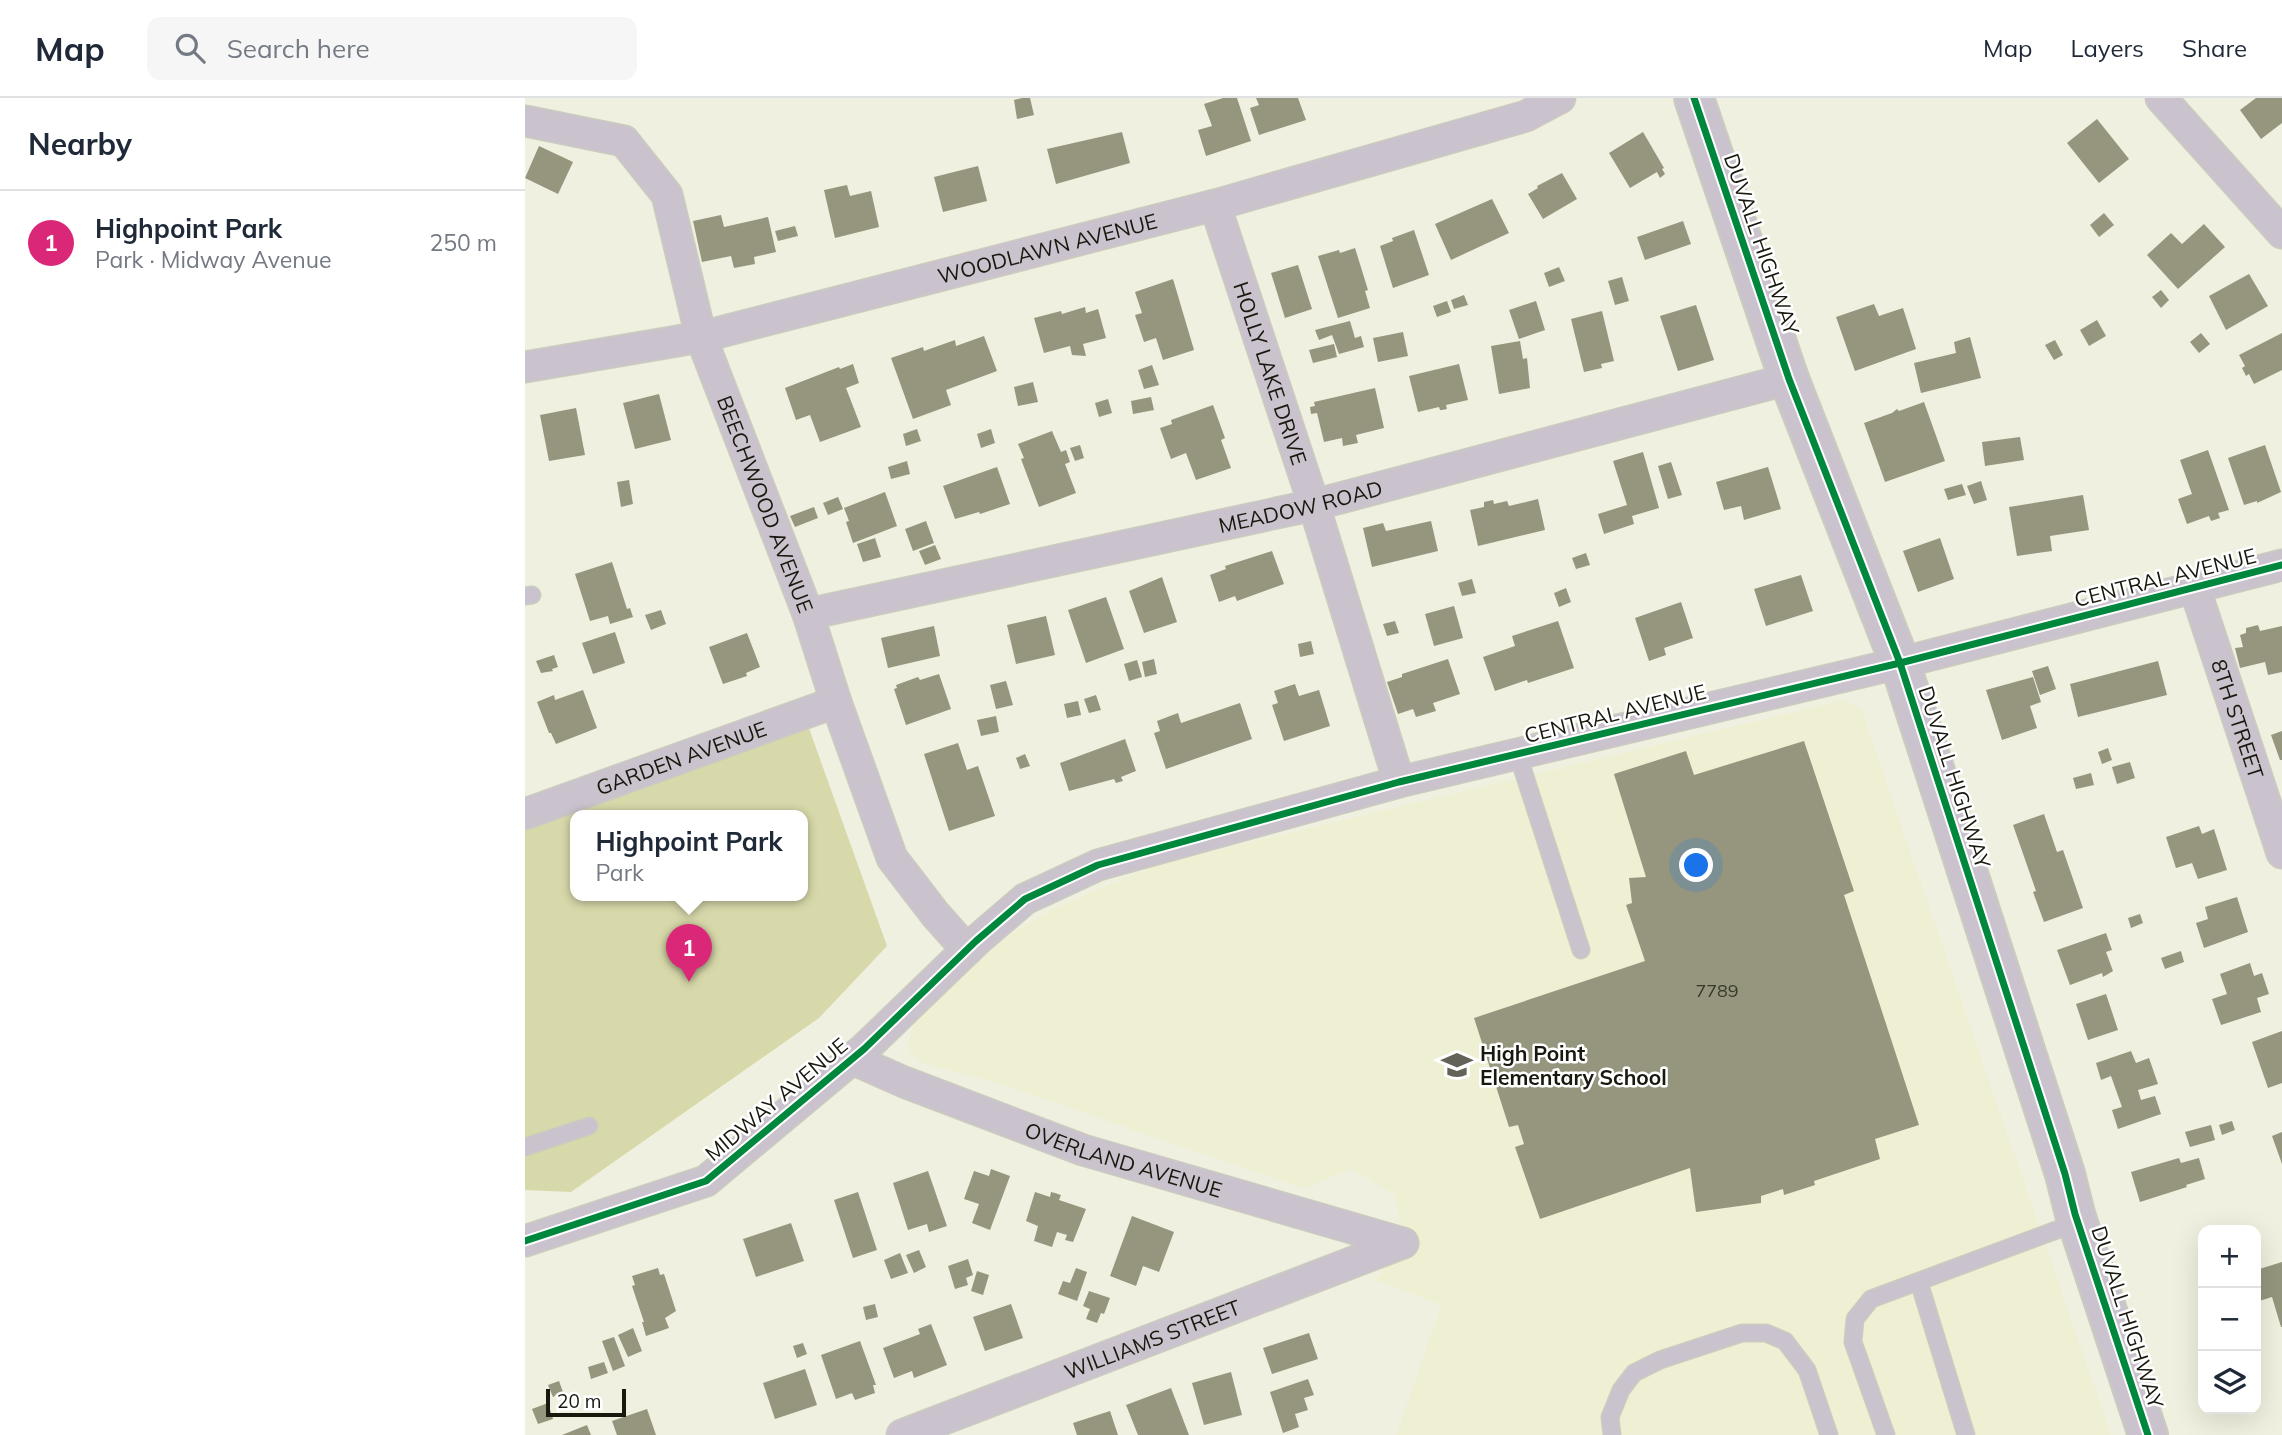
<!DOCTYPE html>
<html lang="en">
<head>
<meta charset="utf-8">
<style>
  :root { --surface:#fff; --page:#f6f6f7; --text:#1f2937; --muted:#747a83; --line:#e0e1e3; --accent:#db2777 }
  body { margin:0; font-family:Mulish,sans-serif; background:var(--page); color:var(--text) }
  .controls { position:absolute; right:21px; bottom:21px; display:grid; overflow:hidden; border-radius:14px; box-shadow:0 7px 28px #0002 }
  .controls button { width:63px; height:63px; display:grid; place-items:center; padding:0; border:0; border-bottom:2px solid var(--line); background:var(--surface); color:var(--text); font:35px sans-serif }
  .scale { position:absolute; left:21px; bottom:18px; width:80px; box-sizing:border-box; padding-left:7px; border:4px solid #18180e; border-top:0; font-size:19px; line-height:24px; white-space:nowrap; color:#18180e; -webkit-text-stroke:5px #fff; paint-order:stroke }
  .you { position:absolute; left:1172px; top:768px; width:24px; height:24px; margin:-18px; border:5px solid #fff; border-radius:50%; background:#1a73e8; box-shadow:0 0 0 10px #1a73e833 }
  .badge { display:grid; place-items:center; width:46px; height:46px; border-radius:50%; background:var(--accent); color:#fff; font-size:23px; font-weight:700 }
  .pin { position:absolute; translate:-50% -58px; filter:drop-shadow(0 2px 4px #0008) }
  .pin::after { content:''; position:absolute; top:37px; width:24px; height:21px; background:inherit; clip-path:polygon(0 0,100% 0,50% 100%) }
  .popup { position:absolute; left:45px; top:712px; width:238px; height:91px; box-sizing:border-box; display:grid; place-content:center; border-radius:14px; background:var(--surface); filter:drop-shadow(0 2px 5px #0005); font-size:23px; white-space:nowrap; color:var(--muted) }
  .popup b { font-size:26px; color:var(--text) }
  .popup::after { content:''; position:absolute; left:50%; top:100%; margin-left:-14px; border:14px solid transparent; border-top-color:var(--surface) }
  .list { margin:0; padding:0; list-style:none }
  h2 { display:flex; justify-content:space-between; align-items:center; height:91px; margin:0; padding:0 28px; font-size:30px }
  h2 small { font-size:23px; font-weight:400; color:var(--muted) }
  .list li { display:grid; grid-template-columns:46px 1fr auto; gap:21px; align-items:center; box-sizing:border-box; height:105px; padding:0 28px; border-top:2px solid var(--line) }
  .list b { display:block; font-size:26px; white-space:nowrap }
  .list p { margin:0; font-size:23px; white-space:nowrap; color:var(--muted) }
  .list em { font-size:23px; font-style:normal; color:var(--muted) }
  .icon { flex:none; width:38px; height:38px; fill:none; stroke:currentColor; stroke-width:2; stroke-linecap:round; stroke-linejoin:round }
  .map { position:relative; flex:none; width:1757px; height:1337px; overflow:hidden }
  header { display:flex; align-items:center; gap:42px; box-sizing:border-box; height:98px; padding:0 35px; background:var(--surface); border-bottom:2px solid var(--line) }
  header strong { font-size:33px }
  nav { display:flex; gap:38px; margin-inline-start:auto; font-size:24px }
  .search { width:490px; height:63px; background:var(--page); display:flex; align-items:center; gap:18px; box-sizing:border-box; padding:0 24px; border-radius:14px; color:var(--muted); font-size:26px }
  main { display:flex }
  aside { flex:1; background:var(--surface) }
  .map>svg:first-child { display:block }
</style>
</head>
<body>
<header>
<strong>Map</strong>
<div class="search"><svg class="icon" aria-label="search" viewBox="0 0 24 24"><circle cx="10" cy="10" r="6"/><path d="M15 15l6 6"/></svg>Search here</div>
<nav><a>Map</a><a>Layers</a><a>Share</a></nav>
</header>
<main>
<aside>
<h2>Nearby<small></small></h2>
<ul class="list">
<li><span class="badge">1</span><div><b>Highpoint Park</b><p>Park · Midway Avenue</p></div><em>250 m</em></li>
</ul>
</aside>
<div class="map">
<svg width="1757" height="1337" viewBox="0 0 1757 1337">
  <rect width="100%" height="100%" fill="#eff0df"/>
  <path fill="#efefd4" d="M1320 602 1336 611 1586 1337H871L917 1207 850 1182 879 1145 870 1097 826 1071 778 1090 475 986 395 964 382 949 389 924 441 874 488 835 531 809 635 766Z"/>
  <path fill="#d8d9aa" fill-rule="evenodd" d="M281 622 362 848 294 920 46 1094 0 1092V720ZM50 718H278V798H50Z"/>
  <g fill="#95967d">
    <path d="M497 0H505L509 17 492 21 489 2Z"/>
    <path d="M698 0H712L726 43 681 58 673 32 687 28 679 6Z"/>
    <path d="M731 0H773L781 22 734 37 725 10 734 7Z"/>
    <path d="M1731 0H1757V25L1736 41 1715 12Z"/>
    <path d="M1572 21 1604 61 1574 85 1542 45Z"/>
    <path d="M597 34 605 65 531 86 522 51Z"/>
    <path d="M1118 34 1139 70 1137 71 1140 76 1135 80 1132 74 1105 90 1084 55Z"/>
    <path d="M14 48 48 64 33 96 0 80Z"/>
    <path d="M453 68 462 103 418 114 409 79Z"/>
    <path d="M1037 75 1052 101 1018 121 1003 96 1013 90 1012 88Z"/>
    <path d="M322 87 325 98 346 93 354 129 310 140 299 92Z"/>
    <path d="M967 101 984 135 926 162 910 126Z"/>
    <path d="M1579 115 1589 127 1574 139 1565 127Z"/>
    <path d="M196 117 199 129 243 119 251 154 229 159 230 166 209 170 206 158 177 164 168 123Z"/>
    <path d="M1158 123 1166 146 1120 162 1112 139Z"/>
    <path d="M1679 126 1700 149 1653 191 1622 157 1646 135 1657 146Z"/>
    <path d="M270 128 273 138 253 143 250 133Z"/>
    <path d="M889 132 904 177 868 190 855 148 868 143 867 140Z"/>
    <path d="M830 150 843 192 840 193 845 210 813 220 793 158 814 152 815 155Z"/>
    <path d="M773 167 787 211 760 220 746 175Z"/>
    <path d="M1034 169 1040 183 1024 189 1019 175Z"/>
    <path d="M1724 176 1743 208 1701 232 1684 198Z"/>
    <path d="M1097 179 1104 203 1090 207 1083 183Z"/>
    <path d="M648 181 669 252 638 262 631 240 619 244 610 217 617 215 610 194Z"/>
    <path d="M1636 192 1644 202 1636 210 1627 199Z"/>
    <path d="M939 197 943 207 929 211 926 202Z"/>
    <path d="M922 203 926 214 912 219 908 208Z"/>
    <path d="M1011 203 1020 232 994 241 984 212Z"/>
    <path d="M1349 206 1354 218 1378 210 1391 251 1330 273 1311 219Z"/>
    <path d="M1171 207 1189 262 1153 273 1135 218Z"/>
    <path d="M560 209 561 215 573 211 581 240 558 246 561 258 547 257 545 248 519 255 509 220 536 213 537 216Z"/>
    <path d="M1077 213 1089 263 1076 266 1077 270 1059 274 1046 221Z"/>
    <path d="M1572 222 1581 238 1564 248 1555 232Z"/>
    <path d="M825 223 830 240 836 238 839 249 814 256 807 237 794 242 790 232Z"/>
    <path d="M878 234 883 258 853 264 848 240Z"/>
    <path d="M1676 235 1685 246 1674 255 1665 244Z"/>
    <path d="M1757 235V272L1729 286 1724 276 1721 278 1717 270 1720 268 1714 257Z"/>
    <path d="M459 238 472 273 421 292 426 307 388 321 366 260 398 249 399 253 430 242 431 248Z"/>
    <path d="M1445 239 1456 280 1396 295 1389 265 1431 255 1429 244Z"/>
    <path d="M1530 242 1538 257 1529 262 1520 247Z"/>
    <path d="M995 243 998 261 1002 260 1005 290 974 296 966 248Z"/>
    <path d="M809 246 812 259 788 265 784 252Z"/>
    <path d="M328 266 334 285 321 290 336 329 295 344 285 317 271 322 260 290 314 269 315 271Z"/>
    <path d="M934 266 943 302 921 307 922 311 917 312H915L914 309 893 314 884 278Z"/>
    <path d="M627 267 634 287 619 291 613 272Z"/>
    <path d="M508 284 513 304 493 308 489 289Z"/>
    <path d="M850 290 859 330 831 337 833 345 818 348 817 340 799 344 792 315 786 316 785 309 790 308 789 304Z"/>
    <path d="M134 296 146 342 110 351 98 305Z"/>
    <path d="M626 299 629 312 608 316 606 303Z"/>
    <path d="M583 301 587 315 574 319 570 305Z"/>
    <path d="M1399 304 1420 363 1360 384 1339 325 1367 315 1372 311 1374 313Z"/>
    <path d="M688 307 700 340 696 342 706 370 671 382 661 355 646 361 635 330 647 326 646 322Z"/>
    <path d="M51 310 60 357 24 363 15 317Z"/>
    <path d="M392 331 396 343 381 348 378 336Z"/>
    <path d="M466 331 470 345 456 350 452 336Z"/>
    <path d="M527 333 536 354 541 352 545 364 540 366 551 395 514 409 496 361 499 360 493 346Z"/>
    <path d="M1495 339 1499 362 1460 368 1457 344Z"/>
    <path d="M555 347 559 360 550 363 545 350Z"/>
    <path d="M1740 347 1756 394 1732 405V403L1719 407 1703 360Z"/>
    <path d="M1683 352 1704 412 1693 415 1695 420 1686 423 1684 418 1662 426 1653 401 1667 396 1655 362Z"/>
    <path d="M1118 354 1134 410 1107 418 1109 426 1079 436 1073 416 1102 407 1088 363Z"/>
    <path d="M382 363 385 376 366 381 363 369Z"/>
    <path d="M1146 364 1157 397 1143 401 1133 368Z"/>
    <path d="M472 369 485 406 455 416 454 414 430 421 418 388Z"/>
    <path d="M1243 369 1256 411 1219 422 1216 408 1199 412 1191 384Z"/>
    <path d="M104 382 108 406 96 409 92 384Z"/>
    <path d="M1456 383 1462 402 1449 406 1442 388Z"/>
    <path d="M1437 386 1441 397 1423 402 1419 391Z"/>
    <path d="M360 394 372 428 328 445 321 424 324 423 319 410Z"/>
    <path d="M1558 397 1564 432 1525 438 1527 453 1492 458 1484 409Z"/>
    <path d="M313 399 318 411 303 417 298 405Z"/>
    <path d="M1013 401 1020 432 953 448 945 412 959 409V404L968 402 969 406 982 403 984 408Z"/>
    <path d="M289 409 293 420 270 429 265 418Z"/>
    <path d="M401 423 409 445 388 453 380 431Z"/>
    <path d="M906 423 913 453 847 469 838 430 858 425 861 433Z"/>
    <path d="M350 440 356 459 338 464 332 446Z"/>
    <path d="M1415 440 1429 481 1393 494 1378 453Z"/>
    <path d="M410 447 416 461 400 467 394 453Z"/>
    <path d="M747 453 759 486 712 503 710 498 694 504 685 477 701 471 700 468Z"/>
    <path d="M1061 455 1065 467 1051 471 1047 460Z"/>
    <path d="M87 464 102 511 105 510 108 519 85 526 83 518 65 523 50 476Z"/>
    <path d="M1276 477 1288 513 1241 528 1229 491Z"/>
    <path d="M637 479 652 524 619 535 604 493Z"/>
    <path d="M947 481 951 495 937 498 933 485Z"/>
    <path d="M1041 490 1046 504 1034 509 1029 495Z"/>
    <path d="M581 499 599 551 561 565 543 512Z"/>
    <path d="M1156 504 1168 540 1139 550 1141 557 1124 563 1110 520Z"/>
    <path d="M929 508 938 540 909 548 900 516Z"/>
    <path d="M136 512 141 526 126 532 120 517Z"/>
    <path d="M521 518 530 557 491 566 482 527Z"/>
    <path d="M870 523 874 535 862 538 858 526Z"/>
    <path d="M1033 523 1049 570 1003 585 1002 582 970 593 958 559 990 548 987 538Z"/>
    <path d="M1733 527 1735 533 1757 528V574L1743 577 1740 564 1715 570 1710 550 1718 549 1715 537 1721 535V530Z"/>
    <path d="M409 528 415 558 363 570 356 540Z"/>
    <path d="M90 534 100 565 68 576 57 545Z"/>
    <path d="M222 535 235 569 221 575 222 578 198 586 184 549Z"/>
    <path d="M786 543 789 556 775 559 773 546Z"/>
    <path d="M29 557 33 569 27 571 28 573 16 575 11 563Z"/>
    <path d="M629 561 632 576 620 579 617 564Z"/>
    <path d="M923 561 935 596 908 605 911 613 891 619 888 611 873 616 862 584 877 579V576Z"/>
    <path d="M612 562 617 579 604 583 599 566Z"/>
    <path d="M1633 563 1642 597 1553 619 1545 586Z"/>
    <path d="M1523 568 1531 591 1515 597 1507 573Z"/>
    <path d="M414 576 426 611 381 627 369 591 372 590 371 587 393 579 395 582Z"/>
    <path d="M1508 579 1516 604 1505 608 1512 630 1477 642 1461 592Z"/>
    <path d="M481 583 488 607 471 611 465 587Z"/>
    <path d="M770 586 774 598 794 592 805 628 759 643 747 607 753 605 749 593Z"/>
    <path d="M58 592 72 630 31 646 26 635H24L12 604 29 597 30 602Z"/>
    <path d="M571 597 576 612 564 615 559 601Z"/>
    <path d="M553 603 556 617 542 620 539 606Z"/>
    <path d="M715 605 727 641 641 671 629 635 635 633 632 623 653 615 656 625Z"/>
    <path d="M471 618 474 634 456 638 452 622Z"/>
    <path d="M1757 633V662H1755L1746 637Z"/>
    <path d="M600 641 611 673 596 679 598 683 591 685 589 681 544 693 535 665Z"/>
    <path d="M1279 643 1329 793 1319 797 1394 1027 1350 1041 1355 1061 1289 1083 1290 1087 1259 1097 1258 1091 1236 1098V1105L1171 1114 1165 1070 1015 1121 990 1049 999 1046 993 1027 984 1029 949 920 1120 863 1101 807 1107 805 1104 780 1121 779 1089 676 1161 653 1169 677Z"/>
    <path d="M433 645 442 672 453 668 470 718 424 733 399 656Z"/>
    <path d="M1583 650 1587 662 1577 666 1573 654Z"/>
    <path d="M500 656 505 668 495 671 491 660Z"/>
    <path d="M1605 664 1610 680 1592 686 1587 669Z"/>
    <path d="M1566 675 1569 687 1551 691 1548 680Z"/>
    <path d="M1519 716 1532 754 1538 752 1558 810 1519 824 1508 794 1511 793 1488 727Z"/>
    <path d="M1674 728 1677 736 1689 731 1702 772 1673 781 1667 765 1651 770 1641 739Z"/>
    <path d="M1712 799 1723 834 1679 850 1671 825 1683 821 1680 809Z"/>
    <path d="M1615 816 1618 825 1606 830 1603 820Z"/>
    <path d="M1581 835 1587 852 1581 854 1588 873 1578 879 1577 875 1545 887 1532 852Z"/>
    <path d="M1656 853 1659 864 1640 871 1636 860Z"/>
    <path d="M1725 865 1729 878 1737 875 1744 896 1732 900 1736 914 1696 927 1687 901 1702 896 1695 876Z"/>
    <path d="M1581 896 1593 932 1563 942 1551 906Z"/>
    <path d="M1757 933V985L1743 990 1727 944Z"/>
    <path d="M1606 953 1611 965 1624 960 1633 986 1613 992 1616 1002 1630 998 1636 1016 1593 1031 1587 1012 1597 1009 1586 978 1576 982 1571 965Z"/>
    <path d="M1707 1023 1710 1032 1697 1037 1694 1027Z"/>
    <path d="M1686 1027 1690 1042 1665 1049 1660 1034Z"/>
    <path d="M1757 1034V1066L1747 1038Z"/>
    <path d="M1654 1060 1656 1065 1674 1060 1680 1081 1661 1087 1662 1089 1615 1104 1606 1074Z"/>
    <path d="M466 1071 485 1078 465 1132 447 1125 454 1106 439 1101 449 1073 464 1078Z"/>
    <path d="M403 1073 422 1128 404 1134 402 1126 383 1132 368 1085Z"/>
    <path d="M333 1094 352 1152 328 1160 309 1102Z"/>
    <path d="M510 1094 525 1099 526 1094 530 1095 536 1097 534 1102 561 1111 548 1144 540 1142 542 1137 532 1134 527 1149 509 1143 513 1128 501 1123Z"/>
    <path d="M607 1118 649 1134 634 1174 618 1168 611 1188 585 1178Z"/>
    <path d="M266 1125 279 1163 231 1179 218 1141Z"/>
    <path d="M394 1152 401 1169 389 1175 381 1157Z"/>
    <path d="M375 1155 383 1175 366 1181 359 1162Z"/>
    <path d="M443 1161 448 1177 441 1180 443 1187 430 1191 423 1168Z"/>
    <path d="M1757 1164V1229H1756L1747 1199 1731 1204V1172Z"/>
    <path d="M133 1170 135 1177 139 1176 151 1213 140 1220 144 1230 121 1238 117 1224H119L107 1188 110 1187 107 1178Z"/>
    <path d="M551 1170 562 1174 552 1203 533 1196 538 1183 545 1185Z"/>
    <path d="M452 1173 464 1177 458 1197 446 1193Z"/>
    <path d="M564 1193 585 1200 579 1216 576 1215 572 1225 561 1221 565 1211 558 1208Z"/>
    <path d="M350 1206 353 1219 341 1222 338 1209Z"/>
    <path d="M486 1206 498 1240 460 1253 448 1219Z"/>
    <path d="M406 1226 422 1267 389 1280 387 1273 369 1280 358 1250 395 1236 393 1231Z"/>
    <path d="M108 1230 117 1253 103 1259 93 1237Z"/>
    <path d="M784 1235 793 1261 747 1276 738 1250Z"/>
    <path d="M89 1239 100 1268 88 1273 77 1243Z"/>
    <path d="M335 1243 351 1287H348L350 1295 330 1302 327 1295 311 1301 296 1257Z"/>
    <path d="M278 1245 282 1256 272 1260 268 1248Z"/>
    <path d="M79 1264 83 1275 66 1281 63 1269Z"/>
    <path d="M280 1271 292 1307 250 1321 238 1285Z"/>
    <path d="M706 1274 717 1317 679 1327 667 1285Z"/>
    <path d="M783 1281 789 1297 779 1300 783 1312 770 1316 774 1329 758 1335 745 1294Z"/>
    <path d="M34 1283 38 1294 28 1299 23 1287Z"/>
    <path d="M646 1290 664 1337H613L601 1307Z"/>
    <path d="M23 1305 28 1321 13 1326 7 1311Z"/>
    <path d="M122 1311 131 1337H92L87 1323Z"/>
    <path d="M585 1313 593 1337H552L548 1325Z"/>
    <path d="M62 1327 66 1337H37Z"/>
  </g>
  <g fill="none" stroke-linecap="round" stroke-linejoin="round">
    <g stroke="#cbccbf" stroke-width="19">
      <g id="service">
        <path d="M0 498 7 497"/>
        <path d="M993 657 1056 852"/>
        <path d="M0 1049 64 1028"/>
        <path d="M1394 1184 1441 1337"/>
        <path d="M1087 1337 1085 1319 1096 1292 1109 1275 1135 1262 1217 1235H1241L1260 1243 1282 1272 1304 1337"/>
        <path d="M1361 1337 1328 1244 1330 1221 1346 1201 1553 1124"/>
      </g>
    </g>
    <g stroke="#cbccbf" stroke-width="33">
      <g id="minor">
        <path d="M1636 0 1757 135"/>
        <path id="s1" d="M0 23 99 43 142 97 176 239 283 516 311 604 367 760 410 816 442 852"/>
        <path id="s2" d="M690 107 789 407 874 684"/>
        <path id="s3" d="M0 269 176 239 690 107 1001 18 1035 0"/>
        <path id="s4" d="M1669 488 1757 755"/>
        <path id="s5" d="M283 516 789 407 1264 281"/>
        <path id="s6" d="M0 716 311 604"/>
        <path id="s7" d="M327 961 379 984 558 1052 878 1145"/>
        <path d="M0 1143 181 1083 339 951 451 843 500 801 573 767 874 684 1375 565 1757 467"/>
        <path id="s8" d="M377 1337 878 1145"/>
      </g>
    </g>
    <g stroke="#cbccbf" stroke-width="42">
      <path id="tertiary" d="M1169 0 1264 281 1375 565 1540 1076 1550 1116 1623 1337"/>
    </g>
    <use href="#service" stroke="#cac2cd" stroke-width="16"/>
    <use href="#minor" stroke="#cac2cd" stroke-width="30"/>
    <use href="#tertiary" stroke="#cac2cd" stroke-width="38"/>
    <g stroke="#fff" stroke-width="11">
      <g id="cycleway">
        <path d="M1169 0 1264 281 1375 565 1540 1076 1550 1116 1623 1337"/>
        <path d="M0 1143 181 1083 339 951 451 843 500 801 573 767 874 684 1375 565 1757 467"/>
      </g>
    </g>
    <use href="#cycleway" stroke="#00873e" stroke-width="7"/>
  </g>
  <defs>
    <g id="school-bare" transform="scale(2.415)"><path d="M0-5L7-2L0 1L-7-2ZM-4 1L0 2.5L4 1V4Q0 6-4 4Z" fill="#636457" stroke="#fff" stroke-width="2.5" paint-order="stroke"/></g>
  </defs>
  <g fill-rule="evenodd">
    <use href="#school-bare" x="932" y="967"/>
  </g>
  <g text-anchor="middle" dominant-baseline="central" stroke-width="5" stroke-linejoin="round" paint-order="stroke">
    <g font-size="18" fill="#37382a">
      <text x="1192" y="892">7789</text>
    </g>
    <g font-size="21" fill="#18180e" stroke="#fff">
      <text transform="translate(1237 146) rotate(71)">DUVALL HIGHWAY</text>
      <text stroke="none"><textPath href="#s3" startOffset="536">WOODLAWN AVENUE</textPath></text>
      <text stroke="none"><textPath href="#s2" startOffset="177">HOLLY LAKE DRIVE</textPath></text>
      <text stroke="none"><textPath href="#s1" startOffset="495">BEECHWOOD AVENUE</textPath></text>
      <text stroke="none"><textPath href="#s5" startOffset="504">MEADOW ROAD</textPath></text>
      <text transform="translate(1640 479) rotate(-14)">CENTRAL AVENUE</text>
      <text transform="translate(1090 615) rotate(-14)">CENTRAL AVENUE</text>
      <text stroke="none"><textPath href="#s4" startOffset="140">8TH STREET</textPath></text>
      <text stroke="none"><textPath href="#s6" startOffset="166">GARDEN AVENUE</textPath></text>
      <text transform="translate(1430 679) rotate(72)">DUVALL HIGHWAY</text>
      <text transform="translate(251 1001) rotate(-40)">MIDWAY AVENUE</text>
      <text stroke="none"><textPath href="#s7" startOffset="290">OVERLAND AVENUE</textPath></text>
      <text transform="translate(1603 1219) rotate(72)">DUVALL HIGHWAY</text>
      <text stroke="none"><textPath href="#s8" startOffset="268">WILLIAMS STREET</textPath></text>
    </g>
    <g font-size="21" font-weight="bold" fill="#18180e" stroke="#fff" text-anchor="start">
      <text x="955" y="955">High Point<tspan x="955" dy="24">Elementary School</tspan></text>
    </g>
  </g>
</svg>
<div class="controls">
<button>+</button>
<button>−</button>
<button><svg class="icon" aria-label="layers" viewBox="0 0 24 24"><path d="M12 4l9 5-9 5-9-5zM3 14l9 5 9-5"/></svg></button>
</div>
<div class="scale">20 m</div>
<div class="you"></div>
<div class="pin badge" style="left:164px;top:884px">1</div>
<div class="popup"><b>Highpoint Park</b>Park</div>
</div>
</main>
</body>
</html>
